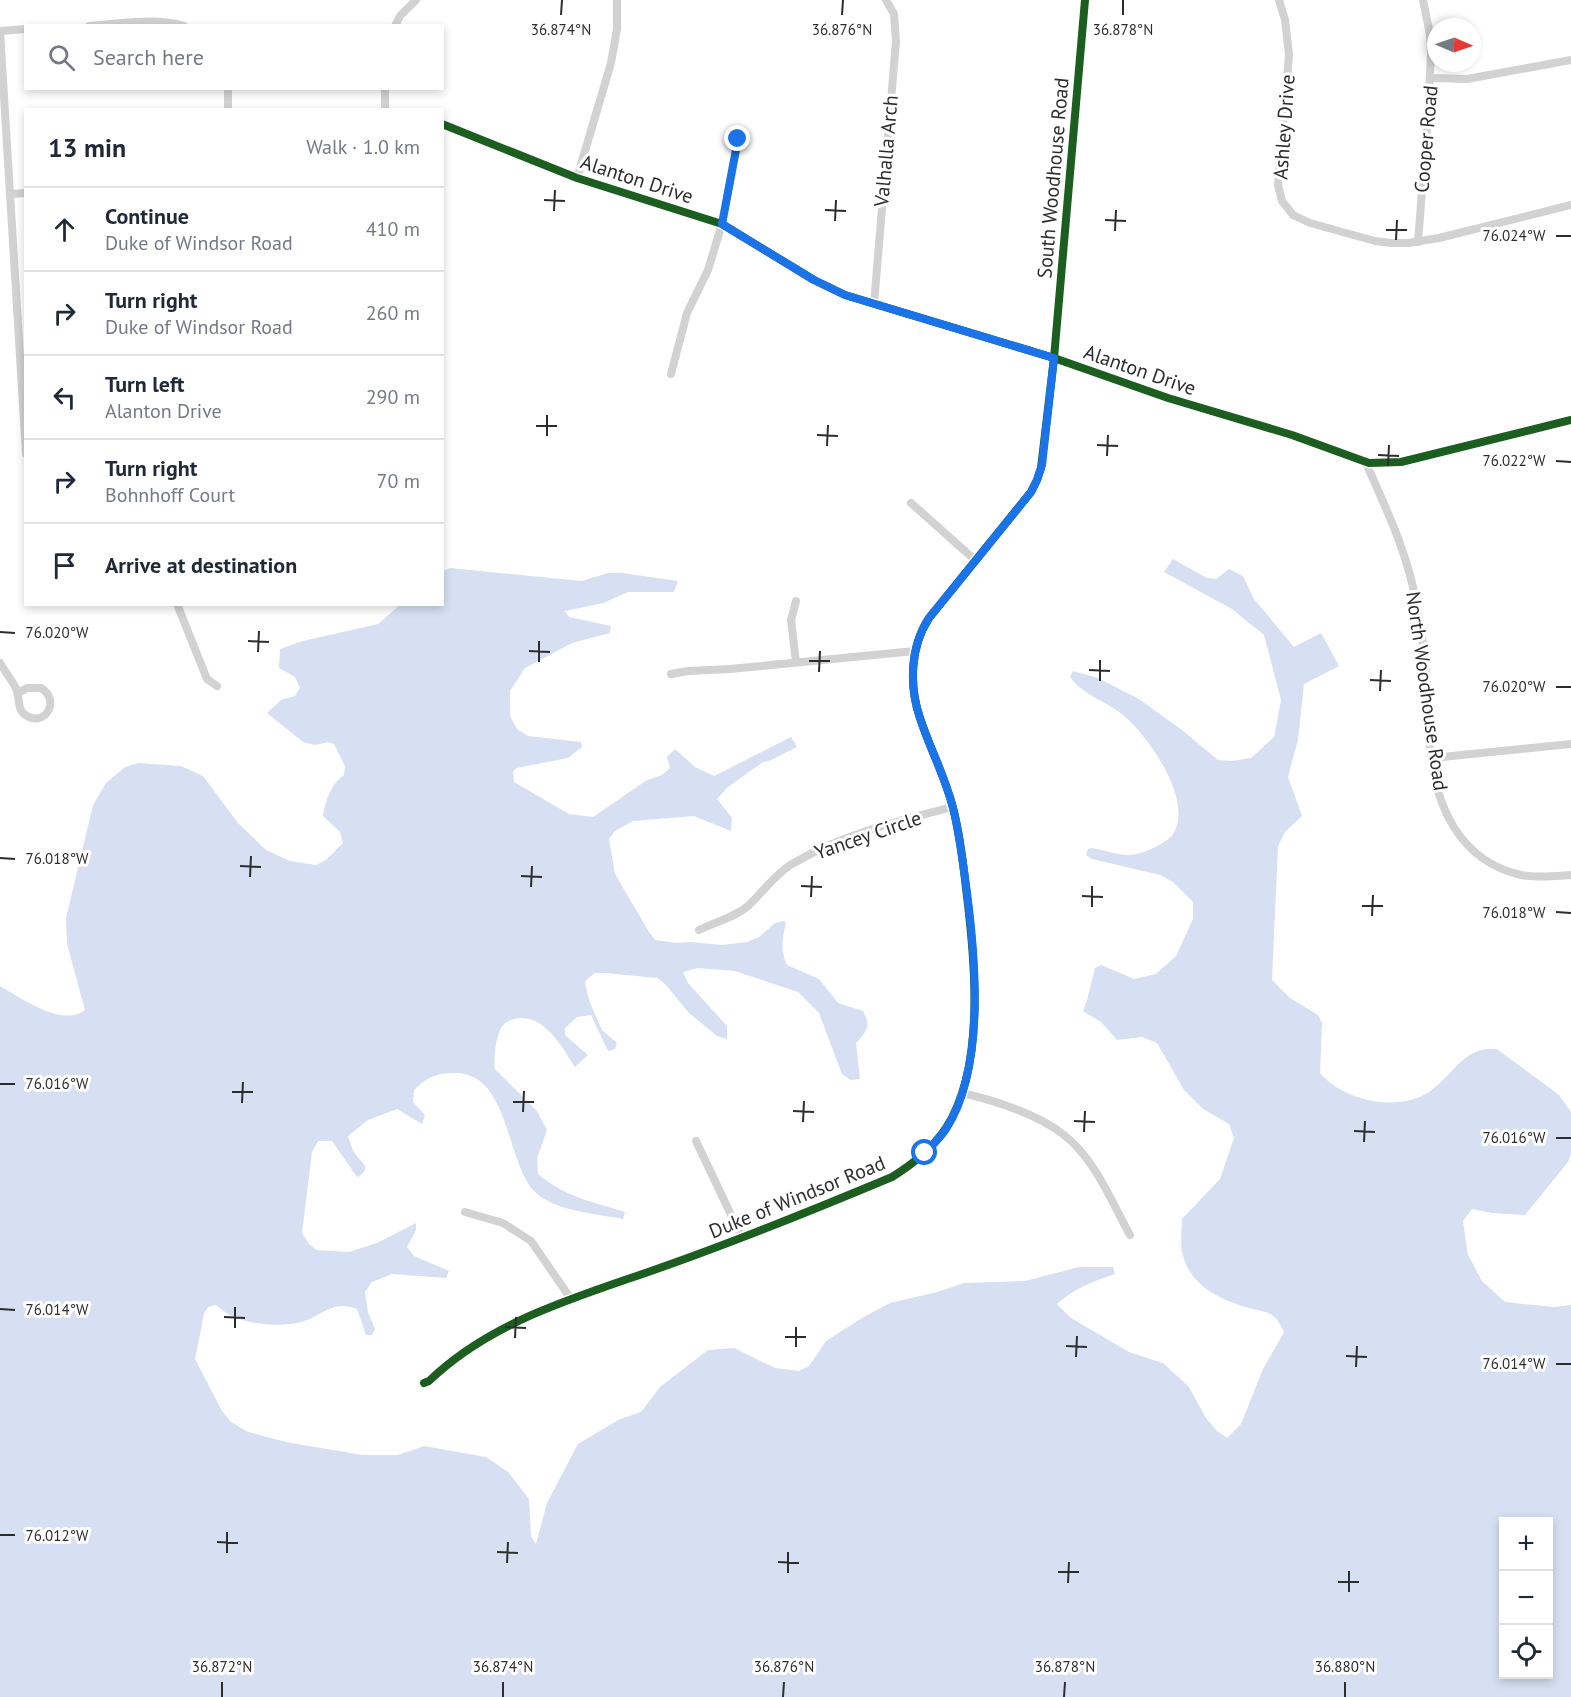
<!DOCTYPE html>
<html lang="en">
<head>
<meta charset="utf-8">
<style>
  :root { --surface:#fff; --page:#f6f6f7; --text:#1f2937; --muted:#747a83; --line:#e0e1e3 }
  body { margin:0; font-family:"PT Sans",sans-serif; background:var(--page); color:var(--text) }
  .controls { position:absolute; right:18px; bottom:18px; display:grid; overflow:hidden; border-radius:0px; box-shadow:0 3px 9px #0003 }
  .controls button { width:54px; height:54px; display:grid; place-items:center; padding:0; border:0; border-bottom:2px solid var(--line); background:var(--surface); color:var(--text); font:30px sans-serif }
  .compass { position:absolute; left:1427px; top:18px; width:54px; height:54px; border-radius:50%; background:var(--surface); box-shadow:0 3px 9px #0003; rotate:92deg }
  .stop { position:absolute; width:18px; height:18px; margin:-14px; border:4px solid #1a73e8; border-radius:50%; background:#fff }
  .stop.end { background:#1a73e8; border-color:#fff; box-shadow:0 2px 6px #0008 }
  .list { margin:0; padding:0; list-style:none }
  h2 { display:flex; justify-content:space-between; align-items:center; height:78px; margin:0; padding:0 24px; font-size:26px }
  h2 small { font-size:20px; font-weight:400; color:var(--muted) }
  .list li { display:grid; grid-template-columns:39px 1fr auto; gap:18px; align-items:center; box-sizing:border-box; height:84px; padding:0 24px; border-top:2px solid var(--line) }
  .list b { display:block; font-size:22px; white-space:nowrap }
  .list p { margin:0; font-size:20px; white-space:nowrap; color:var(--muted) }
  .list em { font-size:20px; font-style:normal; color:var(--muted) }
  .icon { flex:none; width:33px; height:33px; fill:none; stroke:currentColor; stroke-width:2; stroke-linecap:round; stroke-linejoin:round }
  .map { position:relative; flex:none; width:1571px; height:1697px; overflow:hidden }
  .search { position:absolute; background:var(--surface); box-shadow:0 3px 9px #0003; left:24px; top:24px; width:420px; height:66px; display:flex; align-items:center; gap:15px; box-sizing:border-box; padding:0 21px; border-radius:0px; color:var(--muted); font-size:22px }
  .panel { position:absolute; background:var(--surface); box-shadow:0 3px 9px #0003; left:24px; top:108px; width:420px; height:498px; border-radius:0px }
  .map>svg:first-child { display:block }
</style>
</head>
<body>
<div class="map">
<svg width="1571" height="1697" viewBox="0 0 1571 1697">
  <rect width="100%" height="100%" fill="#fff"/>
  <path fill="#d6e0f2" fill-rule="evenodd" d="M1173 559 1207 578 1216 579 1229 569 1243 576 1254 599 1294 647 1321 633 1339 666 1304 684 1298 740 1288 777 1302 816 1285 832 1278 846 1272 980 1290 998 1318 1015 1322 1023 1320 1073C1345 1102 1402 1114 1433 1089 1455 1072 1465 1046 1497 1049L1559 1095 1571 1112V1154L1568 1162 1525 1215 1492 1213 1472 1209 1463 1221 1468 1255 1482 1281 1505 1302 1554 1307 1571 1305V1697H0V986C21 998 63 1028 85 1010L67 944 66 918 93 805 106 783 125 767 138 763 181 766 203 776 238 823 266 850 290 861 316 865 326 860 343 843 340 832 323 816C325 801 331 784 344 775L345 766 334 744 328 742 315 745 303 742 267 713 281 700 295 696 300 688 295 677 279 668 280 649 303 641 378 624 400 605 442 604 443 571 450 568 582 581 608 573H622L678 581 674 592H628L603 603 565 611 569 617 611 626 610 633 572 643 525 668 510 691V716L517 729 528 736 581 742 582 747 568 758 517 768 513 771 514 782 569 814 593 817 647 780 662 775 670 768 667 757 675 749 695 767 714 776 791 737 797 747 769 761 763 762 728 787 717 799 732 818 731 831 694 816 633 821 615 831 609 839 615 874 649 932 655 940 676 943 691 942 722 945 747 942 759 937 775 923 784 921 786 923C782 939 780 949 787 965L819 979 838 1003 863 1011C872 1027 866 1032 856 1043L860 1079 851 1080 842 1074 819 1013 798 992 735 971 698 968 683 972 688 983 727 1026V1039L717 1036 689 1013 665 984 657 978 605 973H595L587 979 585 983 590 1003 602 1030 617 1043 615 1049 608 1051 591 1015 577 1017 565 1028V1035L588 1055 575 1067C564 1050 553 1030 535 1021 526 1016 512 1017 504 1024 496 1032 493 1059 495 1069L537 1111 547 1130 537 1158 538 1174C565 1197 591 1201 625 1212L623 1219C597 1214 554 1211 535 1192 505 1161 510 1073 455 1073 436 1073 428 1077 414 1090L413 1102 425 1115 422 1124 397 1109 368 1120 348 1136 353 1151 365 1166V1170L361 1175 357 1177 332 1141H318L312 1152 302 1233 309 1244 317 1250 349 1252 377 1243 416 1223V1230L407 1247 414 1256 449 1271 446 1278 392 1274 372 1282 365 1292 368 1312 375 1329 372 1335H366L357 1309C331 1299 322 1317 301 1322 281 1327 250 1325 232 1316 226 1313 221 1309 216 1305L208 1307 204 1314 195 1359 222 1411 231 1422 248 1432 286 1442 362 1455H398L424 1446 486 1457 508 1472 529 1499 531 1536 536 1544 547 1503 578 1444 618 1420 641 1412 660 1387 708 1350 734 1348 775 1368 799 1371 809 1366 826 1341 862 1318 890 1303 937 1292 964 1283 1025 1281 1079 1267H1113L1115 1274C1094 1281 1073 1289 1057 1304L1071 1318 1129 1352 1163 1363 1189 1387 1206 1418 1217 1431 1227 1438 1241 1424 1263 1369 1284 1332C1274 1311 1269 1313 1249 1308 1218 1299 1189 1285 1182 1252 1180 1242 1182 1229 1182 1219L1220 1179 1234 1138 1229 1124 1203 1109 1184 1090 1157 1043 1142 1037 1117 1040 1101 1022 1083 1011 1087 1000 1095 968 1101 965 1134 979 1156 974 1176 956 1193 919V902L1173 882 1160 875 1092 859 1086 855 1088 849 1092 848C1104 850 1117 855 1128 855 1141 855 1166 844 1173 834 1195 801 1146 731 1119 712 1103 700 1082 694 1070 677L1073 671 1098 678 1139 699 1182 730 1218 760 1232 761 1251 758 1274 737 1281 700 1264 635 1232 609 1164 572ZM1504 1522H1548V1674H1504Z"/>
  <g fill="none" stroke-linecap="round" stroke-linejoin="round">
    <g stroke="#d2d2d2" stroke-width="8">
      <path d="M1279 0 1285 20 1289 55 1278 185 1282 201 1293 215 1310 223 1375 241 1391 243H1408L1439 238 1571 205"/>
      <path d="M89 26C118 24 157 17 184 26"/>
      <path d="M395 26 400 16 416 0"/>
      <path d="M0 31 26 454"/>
      <path d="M0 31 26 29"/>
      <path d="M1431 78 1467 79 1571 60"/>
      <path d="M228 88V110"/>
      <path d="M385 110V88"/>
      <path d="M442 124 577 178 722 224 814 280 845 295 1054 358 1168 398 1292 435 1369 463 1401 462 1571 420"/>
      <path d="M577 178 611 63 617 29V0"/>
      <path d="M10 194 26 193"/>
      <path d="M1418 242 1427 128 1431 53 1430 35 1423 0"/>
      <path d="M874 304 896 41 894 14 886 0"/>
      <path d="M671 374 687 313 708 270 722 224 738 139"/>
      <path d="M1365 461C1386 508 1409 556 1417 607 1422 632 1425 658 1427 684 1429 705 1428 726 1430 747 1435 805 1459 861 1521 875 1536 878 1555 876 1571 875"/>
      <path d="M911 503 975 560"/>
      <path d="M177 604 207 679 217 686"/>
      <path d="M796 662 791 620 796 601"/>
      <path d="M0 663C5 672 14 682 17 691 20 701 17 711 27 716 45 727 61 700 41 688H27L18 693"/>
      <path d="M671 674 688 671 730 669 915 651"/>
      <path d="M1432 758 1571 744"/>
      <path d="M699 930C715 922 736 917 749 905 764 891 774 875 792 864 841 835 898 821 953 807"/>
      <path d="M962 1093C993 1100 1038 1114 1064 1135 1095 1159 1111 1201 1130 1235"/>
      <path d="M696 1141 742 1238"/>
      <path d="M465 1212 503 1223 531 1241 571 1299"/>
      <path d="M424 1383 429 1381C494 1318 585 1295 668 1265 744 1238 818 1208 892 1177 913 1164 932 1149 946 1128 986 1066 975 959 966 888 963 861 960 834 953 808 945 776 930 749 920 718 909 686 910 647 929 618L1031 492 1037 480 1041 468 1054 358 1085 0"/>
    </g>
    <g stroke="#fff" stroke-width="11">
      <g id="cycleway">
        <path d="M442 124 577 178 722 224 814 280 845 295 1054 358 1168 398 1292 435 1369 463 1401 462 1571 420"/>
        <path d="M424 1383 429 1381C494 1318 585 1295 668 1265 744 1238 818 1208 892 1177 913 1164 932 1149 946 1128 986 1066 975 959 966 888 963 861 960 834 953 808 945 776 930 749 920 718 909 686 910 647 929 618L1031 492 1037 480 1041 468 1054 358 1085 0"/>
      </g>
    </g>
    <use href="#cycleway" stroke="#1b5e20" stroke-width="8"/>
  </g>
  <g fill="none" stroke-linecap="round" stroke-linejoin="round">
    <path stroke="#1a73e8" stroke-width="8" d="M738 139 722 224 814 280 845 295 1054 358 1042 465 1037 480 1031 492 929 618C910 647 909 686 920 718 930 749 945 776 953 808 960 836 963 864 967 893 976 962 985 1068 946 1129 940 1138 932 1145 925 1153"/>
  </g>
  <path fill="none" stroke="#2d2d2d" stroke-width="2" d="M561 15 562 0M842 15 843 0M1123 15V0M544 200 565 201M825 210 846 211M554 211 555 190M1105 220 1126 221M835 221 836 200M1386 230H1407M1115 231 1116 210M1556 236H1571M1396 240 1397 220M536 426H557M817 435 838 436M547 436V415M1097 445 1118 446M827 446 828 425M1378 455 1399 456M1107 456 1108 435M1556 461 1571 462M1388 466 1389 445M0 632 15 633M248 641 269 642M529 651 550 652M258 652 259 631M809 661H830M539 662V641M1089 670 1110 671M819 672 820 651M1370 680 1391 681M1100 681V660M1556 687H1571M1380 691 1381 670M0 858 15 859M240 866 261 867M521 876 542 877M250 877 251 856M801 886 822 887M531 887 532 866M1082 896 1103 897M811 897 812 876M1362 906H1383M1092 907V886M1556 912 1571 913M1372 916 1373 895M0 1084H15M232 1092H253M513 1102H534M242 1103 243 1082M793 1111 814 1112M523 1112 524 1091M1074 1121 1095 1122M803 1122 804 1101M1354 1131 1375 1132M1084 1132 1085 1111M1556 1138H1571M1364 1142 1365 1121M0 1309 15 1310M224 1317 245 1318M505 1327 526 1328M235 1328V1307M785 1337H806M515 1338 516 1317M1066 1346 1087 1347M796 1347V1327M1346 1356 1367 1357M1076 1357 1077 1336M1556 1364H1571M1356 1367 1357 1346M0 1535H15M217 1542 238 1543M497 1552 518 1553M227 1553V1532M778 1562 799 1563M507 1563 508 1542M1058 1572H1079M788 1573V1552M1338 1582H1359M1068 1583 1069 1562M1349 1592V1571M222 1697V1682M503 1697V1682M783 1697 784 1682M1064 1697 1065 1682M1345 1697V1682"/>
  <g text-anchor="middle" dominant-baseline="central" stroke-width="6" stroke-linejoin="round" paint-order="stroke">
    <g font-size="20" fill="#2d2d2d" stroke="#fff">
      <text transform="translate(1284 127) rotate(-86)">Ashley Drive</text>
      <text transform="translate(1426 139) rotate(-85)">Cooper Road</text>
      <text transform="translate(886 151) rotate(-85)">Valhalla Arch</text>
      <text transform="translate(1053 178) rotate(-85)">South Woodhouse Road</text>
      <text transform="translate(637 179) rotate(18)">Alanton Drive</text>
      <text transform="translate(1140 370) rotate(19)">Alanton Drive</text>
      <text transform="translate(1427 691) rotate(82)">North Woodhouse Road</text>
      <text transform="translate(868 835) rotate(-19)">Yancey Circle</text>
      <text transform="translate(797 1197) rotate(-22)">Duke of Windsor Road</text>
    </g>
  </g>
  <g font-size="15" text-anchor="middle" fill="#2d2d2d" stroke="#fff" stroke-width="6" stroke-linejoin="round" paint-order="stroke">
    <text x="561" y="35">36.874°N</text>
    <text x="842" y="35">36.876°N</text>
    <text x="1123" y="35">36.878°N</text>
    <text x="1514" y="241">76.024°W</text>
    <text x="1514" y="466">76.022°W</text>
    <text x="57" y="638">76.020°W</text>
    <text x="1514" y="692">76.020°W</text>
    <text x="57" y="864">76.018°W</text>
    <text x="1514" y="918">76.018°W</text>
    <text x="57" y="1089">76.016°W</text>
    <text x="1514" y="1143">76.016°W</text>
    <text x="57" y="1315">76.014°W</text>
    <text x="1514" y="1369">76.014°W</text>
    <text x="57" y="1541">76.012°W</text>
    <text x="222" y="1672">36.872°N</text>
    <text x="503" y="1672">36.874°N</text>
    <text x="784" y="1672">36.876°N</text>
    <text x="1065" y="1672">36.878°N</text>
    <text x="1345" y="1672">36.880°N</text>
  </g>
</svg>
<div class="controls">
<button>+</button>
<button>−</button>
<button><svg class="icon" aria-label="locate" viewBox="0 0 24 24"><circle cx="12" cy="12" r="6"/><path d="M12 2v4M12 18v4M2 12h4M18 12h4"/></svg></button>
</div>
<svg class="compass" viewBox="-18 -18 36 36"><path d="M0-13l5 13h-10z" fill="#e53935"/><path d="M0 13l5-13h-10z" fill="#747a83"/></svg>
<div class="stop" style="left:925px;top:1153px"></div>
<div class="stop end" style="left:738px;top:139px"></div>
<div class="search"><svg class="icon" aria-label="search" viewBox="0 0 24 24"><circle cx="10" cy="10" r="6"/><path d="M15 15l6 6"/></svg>Search here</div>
<section class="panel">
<h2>13 min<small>Walk · 1.0 km</small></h2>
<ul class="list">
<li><svg class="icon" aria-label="ahead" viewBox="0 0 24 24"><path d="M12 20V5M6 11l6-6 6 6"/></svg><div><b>Continue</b><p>Duke of Windsor Road</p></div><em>410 m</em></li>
<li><svg class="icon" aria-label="right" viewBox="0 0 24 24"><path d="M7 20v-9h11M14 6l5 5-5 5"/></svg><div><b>Turn right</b><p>Duke of Windsor Road</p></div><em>260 m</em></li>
<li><svg class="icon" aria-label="left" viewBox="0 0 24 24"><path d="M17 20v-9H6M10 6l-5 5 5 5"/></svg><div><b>Turn left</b><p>Alanton Drive</p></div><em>290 m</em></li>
<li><svg class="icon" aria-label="right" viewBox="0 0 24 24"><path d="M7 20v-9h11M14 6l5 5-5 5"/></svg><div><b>Turn right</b><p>Bohnhoff Court</p></div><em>70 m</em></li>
<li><svg class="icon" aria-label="arrive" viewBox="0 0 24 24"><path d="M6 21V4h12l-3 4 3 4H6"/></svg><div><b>Arrive at destination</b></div></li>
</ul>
</section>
</div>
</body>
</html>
